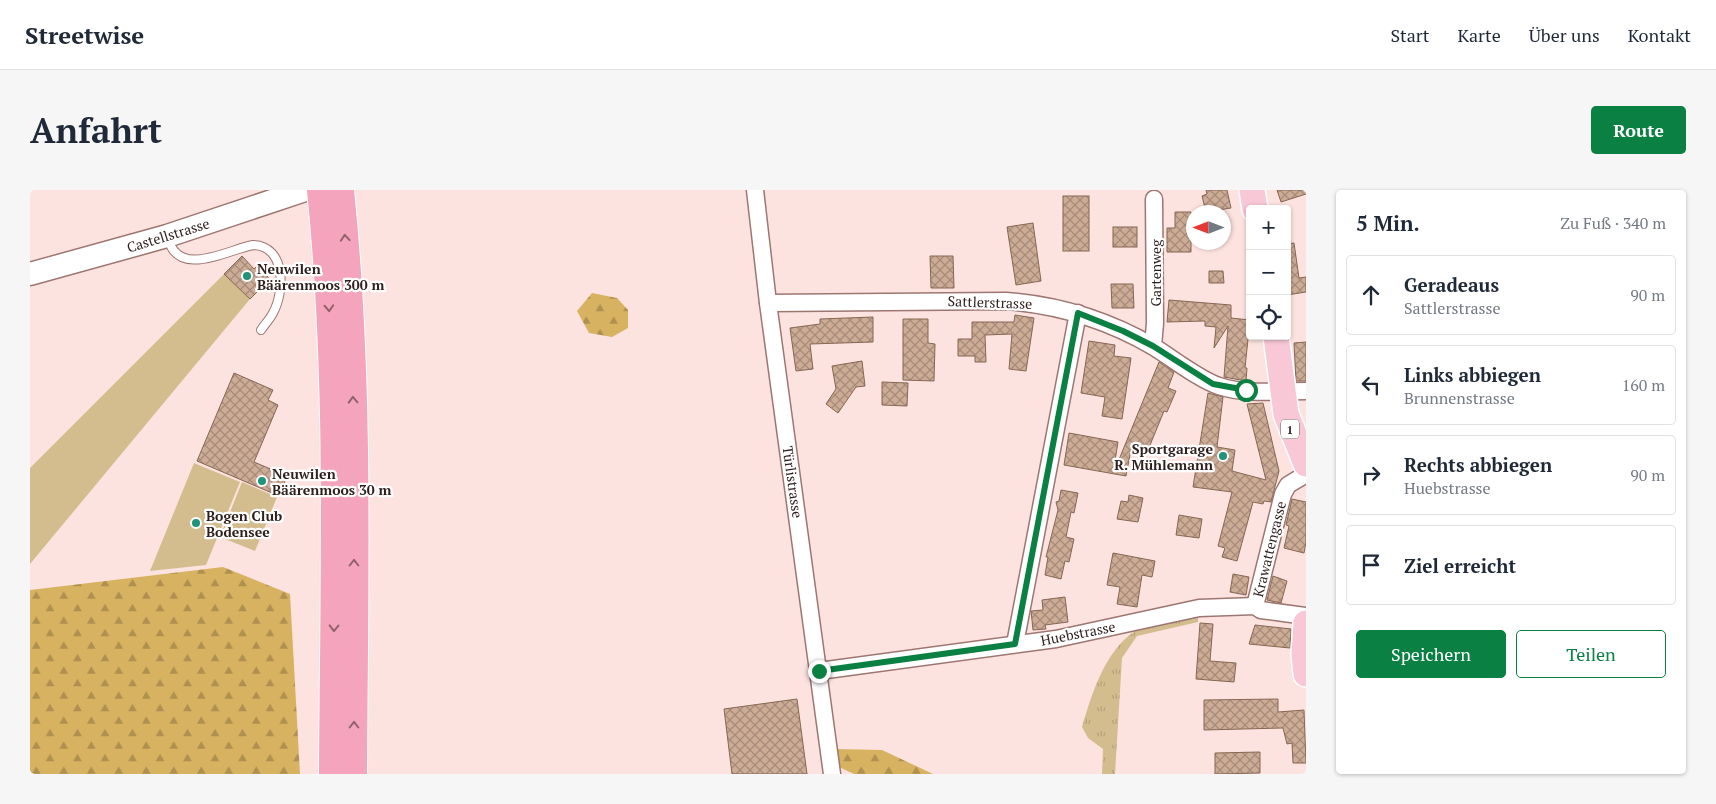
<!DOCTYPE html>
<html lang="de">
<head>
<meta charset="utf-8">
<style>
  :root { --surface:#fff; --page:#f6f6f7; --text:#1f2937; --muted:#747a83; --line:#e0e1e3; --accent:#0b8043 }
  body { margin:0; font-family:"PT Serif",serif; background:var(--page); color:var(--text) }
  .controls { position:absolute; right:15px; top:15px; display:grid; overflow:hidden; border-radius:5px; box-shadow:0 1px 4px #0004 }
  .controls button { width:45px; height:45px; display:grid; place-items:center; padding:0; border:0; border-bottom:1px solid var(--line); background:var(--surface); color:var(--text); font:25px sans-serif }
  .compass { position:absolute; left:1156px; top:15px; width:45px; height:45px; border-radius:50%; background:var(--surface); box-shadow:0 1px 4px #0004; rotate:270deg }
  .stop { position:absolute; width:15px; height:15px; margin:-11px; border:4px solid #0b8043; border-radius:50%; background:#fff }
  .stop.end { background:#0b8043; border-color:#fff; box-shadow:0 1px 5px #0008 }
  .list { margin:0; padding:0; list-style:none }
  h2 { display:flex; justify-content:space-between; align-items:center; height:65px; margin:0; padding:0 20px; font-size:21px }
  h2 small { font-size:16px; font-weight:400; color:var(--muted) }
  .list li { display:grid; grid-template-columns:32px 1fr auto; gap:15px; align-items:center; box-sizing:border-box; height:80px; margin:0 10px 10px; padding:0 10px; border:1px solid var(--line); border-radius:5px }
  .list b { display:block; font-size:19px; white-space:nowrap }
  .list p { margin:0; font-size:16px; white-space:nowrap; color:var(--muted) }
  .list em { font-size:16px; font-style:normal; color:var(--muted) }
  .actions { display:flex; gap:10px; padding:15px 20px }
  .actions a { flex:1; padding:11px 0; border:1px solid var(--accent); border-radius:5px; text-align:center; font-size:18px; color:var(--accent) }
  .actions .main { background:var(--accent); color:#fff }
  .icon { flex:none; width:28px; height:28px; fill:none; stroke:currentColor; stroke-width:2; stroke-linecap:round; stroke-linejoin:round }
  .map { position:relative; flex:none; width:1276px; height:584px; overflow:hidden; border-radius:5px }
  header { display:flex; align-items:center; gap:30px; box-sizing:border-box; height:70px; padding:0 25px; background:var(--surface); border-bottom:1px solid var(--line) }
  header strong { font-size:24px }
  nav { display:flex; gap:28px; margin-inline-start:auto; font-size:18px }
  .intro { display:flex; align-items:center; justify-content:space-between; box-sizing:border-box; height:120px; padding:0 30px }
  h1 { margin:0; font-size:35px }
  .button { padding:12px 22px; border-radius:5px; background:var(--accent); color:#fff; font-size:18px; font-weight:700 }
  main { display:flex; gap:30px; padding:0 30px }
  aside { flex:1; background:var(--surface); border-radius:5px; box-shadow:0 1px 4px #0004 }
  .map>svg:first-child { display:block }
</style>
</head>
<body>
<header>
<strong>Streetwise</strong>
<nav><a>Start</a><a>Karte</a><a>Über uns</a><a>Kontakt</a></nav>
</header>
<div class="intro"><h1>Anfahrt</h1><a class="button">Route</a></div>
<main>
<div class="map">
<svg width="1276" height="584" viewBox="0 0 1276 584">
  <defs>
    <pattern id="grass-tufts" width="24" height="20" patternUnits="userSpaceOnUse" patternTransform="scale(1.25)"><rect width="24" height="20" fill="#d3bd8e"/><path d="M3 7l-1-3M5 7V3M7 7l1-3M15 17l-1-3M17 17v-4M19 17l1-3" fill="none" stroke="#b5a27a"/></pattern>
    <pattern id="forest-firs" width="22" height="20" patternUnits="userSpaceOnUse" patternTransform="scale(1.25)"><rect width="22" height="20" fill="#d7b261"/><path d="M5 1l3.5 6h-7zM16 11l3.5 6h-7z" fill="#af904f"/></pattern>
    <pattern id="building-cross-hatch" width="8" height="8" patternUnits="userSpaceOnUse" patternTransform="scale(1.25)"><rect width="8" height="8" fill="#cdac96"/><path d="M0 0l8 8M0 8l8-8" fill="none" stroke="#a78b7a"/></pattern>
  </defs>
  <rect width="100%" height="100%" fill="#fde3df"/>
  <path fill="url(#grass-tufts)" d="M1168 424V432L1107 446 1092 468 1085 584H1072L1073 559 1058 548 1052 537C1062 503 1075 461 1105 441 1116 434 1154 428 1168 424Z"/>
  <g fill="url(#forest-firs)">
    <path d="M562 103 587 108 598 120V138L582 147 559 143 547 121Z"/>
    <path d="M193 377 260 404 270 584H0V400Z"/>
    <path d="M806 559 852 560 903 584H824L809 577Z"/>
  </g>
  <g fill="#d3bd8e">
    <path d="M194 84 220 109 0 374V278Z"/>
    <path d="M164 273 210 292 176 375 120 381Z"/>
    <path d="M212 292 247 307 225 361 190 347Z"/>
  </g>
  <g fill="url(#building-cross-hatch)" stroke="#856752">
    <path d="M1176 0H1197L1201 18 1176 22 1172 6 1177 4Z"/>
    <path d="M1247 0H1276V4L1251 12Z"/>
    <rect x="1033" y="6" width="26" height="55"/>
    <path d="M1145 22H1161V62H1137V38H1145Z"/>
    <path d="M1003 33 1011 91 986 95 977 37Z"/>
    <rect x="1083" y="37" width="24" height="20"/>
    <path d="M1264 53 1269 88 1276 87V102L1257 105V54Z"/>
    <path d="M212 66 224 79 227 76 240 89 220 109 194 84Z"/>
    <path d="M900 66H923L924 98H901Z"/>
    <path d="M1179 81H1193L1194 93H1179Z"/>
    <path d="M1081 94H1103L1104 118H1082Z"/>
    <path d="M1139 110 1201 115V128L1220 130 1215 178H1217L1216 191 1194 187 1198 136 1184 158 1186 137 1175 136V131L1137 132Z"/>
    <path d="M985 125 1004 128 996 181 979 179 982 144 955 145 956 172H945V166H928V149H942V132H984Z"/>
    <path d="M843 127V152L780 154 783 179 766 181 760 138 790 134V129Z"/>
    <path d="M873 129H898V153L905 154 904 191 873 190Z"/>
    <path d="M1059 151 1085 155 1084 166 1101 168 1092 229 1072 226 1075 207 1051 203Z"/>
    <path d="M1276 152V191H1266L1264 153Z"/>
    <path d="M832 171 835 196 826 197 808 223 796 214 806 199 802 176Z"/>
    <path d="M1129 172 1144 182 1138 198 1146 201 1137 222 1134 221 1118 260 1102 254 1096 286 1034 275 1039 243 1088 252 1085 271 1088 272Z"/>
    <path d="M204 183 243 200 238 210 248 215 224 272 257 286 249 306 167 271Z"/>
    <path d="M852 192 878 193 877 216 852 215Z"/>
    <path d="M1178 203 1193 207 1187 257 1205 260 1202 281 1236 290 1217 214 1233 213 1249 281 1241 312 1234 311 1233 314 1223 312 1207 371 1192 367 1195 358 1188 356 1202 302 1163 297Z"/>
    <path d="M1031 300 1048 303 1044 323 1041 322 1036 347 1044 349 1039 372 1035 371 1031 389 1015 385 1018 367H1016L1028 320 1026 312 1029 311Z"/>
    <path d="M1099 305 1113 308 1108 332 1087 329 1091 311 1098 312Z"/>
    <path d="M1262 309 1276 312V352L1274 363 1254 358 1259 336 1256 335Z"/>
    <path d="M1149 325 1172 329 1169 348 1146 345Z"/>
    <path d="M1083 363 1125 371 1122 387 1112 385 1107 417 1087 414 1090 397 1077 395Z"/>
    <path d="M1203 384 1219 387 1216 405 1200 402Z"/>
    <path d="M1243 386 1257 391 1251 413 1237 410Z"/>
    <path d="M1035 407 1038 432 1015 435 1016 439 1003 440 1001 421 1013 420 1012 410Z"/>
    <path d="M1170 433 1183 434 1180 471 1206 473 1204 492 1166 489Z"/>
    <path d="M1225 435 1261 439 1260 458 1219 454Z"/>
    <path d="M767 509 777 584H702L694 519Z"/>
    <path d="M1248 509V522L1274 520 1276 573H1263L1262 553 1257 554 1253 538 1174 540V510Z"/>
    <path d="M1230 562V583L1185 584V563Z"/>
  </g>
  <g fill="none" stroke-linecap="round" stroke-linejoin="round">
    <g stroke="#9d7671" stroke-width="10">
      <path id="lane" d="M138 48C148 89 197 60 223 55 256 56 255 101 243 123 240 129 235 134 231 140"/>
    </g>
    <g stroke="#9d7671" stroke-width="19">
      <g id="street">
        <path d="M725 0 738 113 802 584"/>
        <path d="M738 113 976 111C1029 115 1078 130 1124 157 1142 168 1170 190 1189 196 1216 205 1248 201 1276 201"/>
        <path d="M1123 156 1125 133 1124 9"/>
        <path d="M1225 416 1253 304 1258 295 1276 284"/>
        <path d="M985 454 1048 123"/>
        <path d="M789 481 1026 449 1169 418 1225 416 1231 420 1276 426"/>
      </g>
    </g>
    <g stroke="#9d7671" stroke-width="25">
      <path id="secondary" d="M0 84 137 46 275 0"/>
    </g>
    <g stroke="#fff" stroke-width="28">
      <g id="primary">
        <path d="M1222 0 1225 19"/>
        <path d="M1246 146 1256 224 1276 274"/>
        <path d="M1276 433 1274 464 1276 484"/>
      </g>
    </g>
    <g stroke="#fff" stroke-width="30">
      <g id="highway">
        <path d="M291 0C311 194 304 390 303 584"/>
        <path d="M310 0C330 194 324 390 323 584"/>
      </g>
    </g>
    <use href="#lane" stroke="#fff" stroke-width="8"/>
    <use href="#street" stroke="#fff" stroke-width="16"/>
    <use href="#secondary" stroke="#fff" stroke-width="22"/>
    <use href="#primary" stroke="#f9c8d7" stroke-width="25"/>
    <use href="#highway" stroke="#f5a4bd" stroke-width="28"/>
  </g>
  <defs><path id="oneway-chevron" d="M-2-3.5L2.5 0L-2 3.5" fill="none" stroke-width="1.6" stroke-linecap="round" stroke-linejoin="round" transform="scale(1.25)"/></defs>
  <g stroke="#92626d">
    <use href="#oneway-chevron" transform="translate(315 48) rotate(-94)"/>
    <use href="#oneway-chevron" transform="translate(299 118) rotate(87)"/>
    <use href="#oneway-chevron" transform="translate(323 210) rotate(-92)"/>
    <use href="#oneway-chevron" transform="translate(324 373) rotate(-90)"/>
    <use href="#oneway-chevron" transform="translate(304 438) rotate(91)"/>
    <use href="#oneway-chevron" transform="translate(324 535) rotate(-90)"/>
  </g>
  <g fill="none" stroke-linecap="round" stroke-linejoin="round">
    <path stroke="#0b8043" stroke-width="6" d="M789 481 985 454 1048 123 1093 141 1123 156 1183 194 1216 200"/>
  </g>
  <g fill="#1f9478" stroke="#fff" stroke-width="2">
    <circle cx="217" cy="86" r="5"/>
    <circle cx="1193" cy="266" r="5"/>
    <circle cx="232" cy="291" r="5"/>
    <circle cx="166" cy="333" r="5"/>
  </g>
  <g text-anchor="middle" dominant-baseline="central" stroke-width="4.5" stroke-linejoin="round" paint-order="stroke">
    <rect fill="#fff" stroke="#6d6261" stroke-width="1" x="1251" y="229.5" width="18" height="19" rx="4"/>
    <g font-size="12" font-weight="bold" fill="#2e1f1d">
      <text x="1260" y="239">1</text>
    </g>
    <g font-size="14" fill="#2e1f1d" stroke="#fff">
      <text transform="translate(138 45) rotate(-17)">Castellstrasse</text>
      <text transform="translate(1125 83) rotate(-90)">Gartenweg</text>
      <text transform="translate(960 112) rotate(2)">Sattlerstrasse</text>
      <text transform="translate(763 292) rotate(82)">Türlistrasse</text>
      <text transform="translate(1239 359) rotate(-76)">Krawattengasse</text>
      <text transform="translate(1048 443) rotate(-11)">Huebstrasse</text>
    </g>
    <g font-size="14" font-weight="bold" fill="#2e1f1d" stroke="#fff" text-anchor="start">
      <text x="227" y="78">Neuwilen<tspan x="227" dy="16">Bäärenmoos 300 m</tspan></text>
      <text x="1183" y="258" text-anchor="end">Sportgarage<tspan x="1183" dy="16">R. Mühlemann</tspan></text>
      <text x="242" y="283">Neuwilen<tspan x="242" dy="16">Bäärenmoos 30 m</tspan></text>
      <text x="176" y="325">Bogen Club<tspan x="176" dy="16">Bodensee</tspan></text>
    </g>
  </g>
</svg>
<div class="controls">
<button>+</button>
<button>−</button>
<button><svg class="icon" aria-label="locate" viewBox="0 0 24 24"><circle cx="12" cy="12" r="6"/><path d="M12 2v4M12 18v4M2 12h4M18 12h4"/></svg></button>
</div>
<svg class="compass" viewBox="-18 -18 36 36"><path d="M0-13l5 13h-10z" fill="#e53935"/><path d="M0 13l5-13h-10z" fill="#747a83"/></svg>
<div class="stop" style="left:1216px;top:200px"></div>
<div class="stop end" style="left:789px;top:481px"></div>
</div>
<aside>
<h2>5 Min.<small>Zu Fuß · 340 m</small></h2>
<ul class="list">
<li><svg class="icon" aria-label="ahead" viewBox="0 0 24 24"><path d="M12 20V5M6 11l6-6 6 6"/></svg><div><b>Geradeaus</b><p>Sattlerstrasse</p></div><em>90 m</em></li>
<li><svg class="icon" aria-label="left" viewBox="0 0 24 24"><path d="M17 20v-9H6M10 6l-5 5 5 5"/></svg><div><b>Links abbiegen</b><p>Brunnenstrasse</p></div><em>160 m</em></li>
<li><svg class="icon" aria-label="right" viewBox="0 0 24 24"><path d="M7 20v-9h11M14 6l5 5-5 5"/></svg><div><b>Rechts abbiegen</b><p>Huebstrasse</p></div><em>90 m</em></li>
<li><svg class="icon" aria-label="arrive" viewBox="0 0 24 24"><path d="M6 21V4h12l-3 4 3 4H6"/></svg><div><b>Ziel erreicht</b></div></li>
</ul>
<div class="actions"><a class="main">Speichern</a><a>Teilen</a></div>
</aside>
</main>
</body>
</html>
